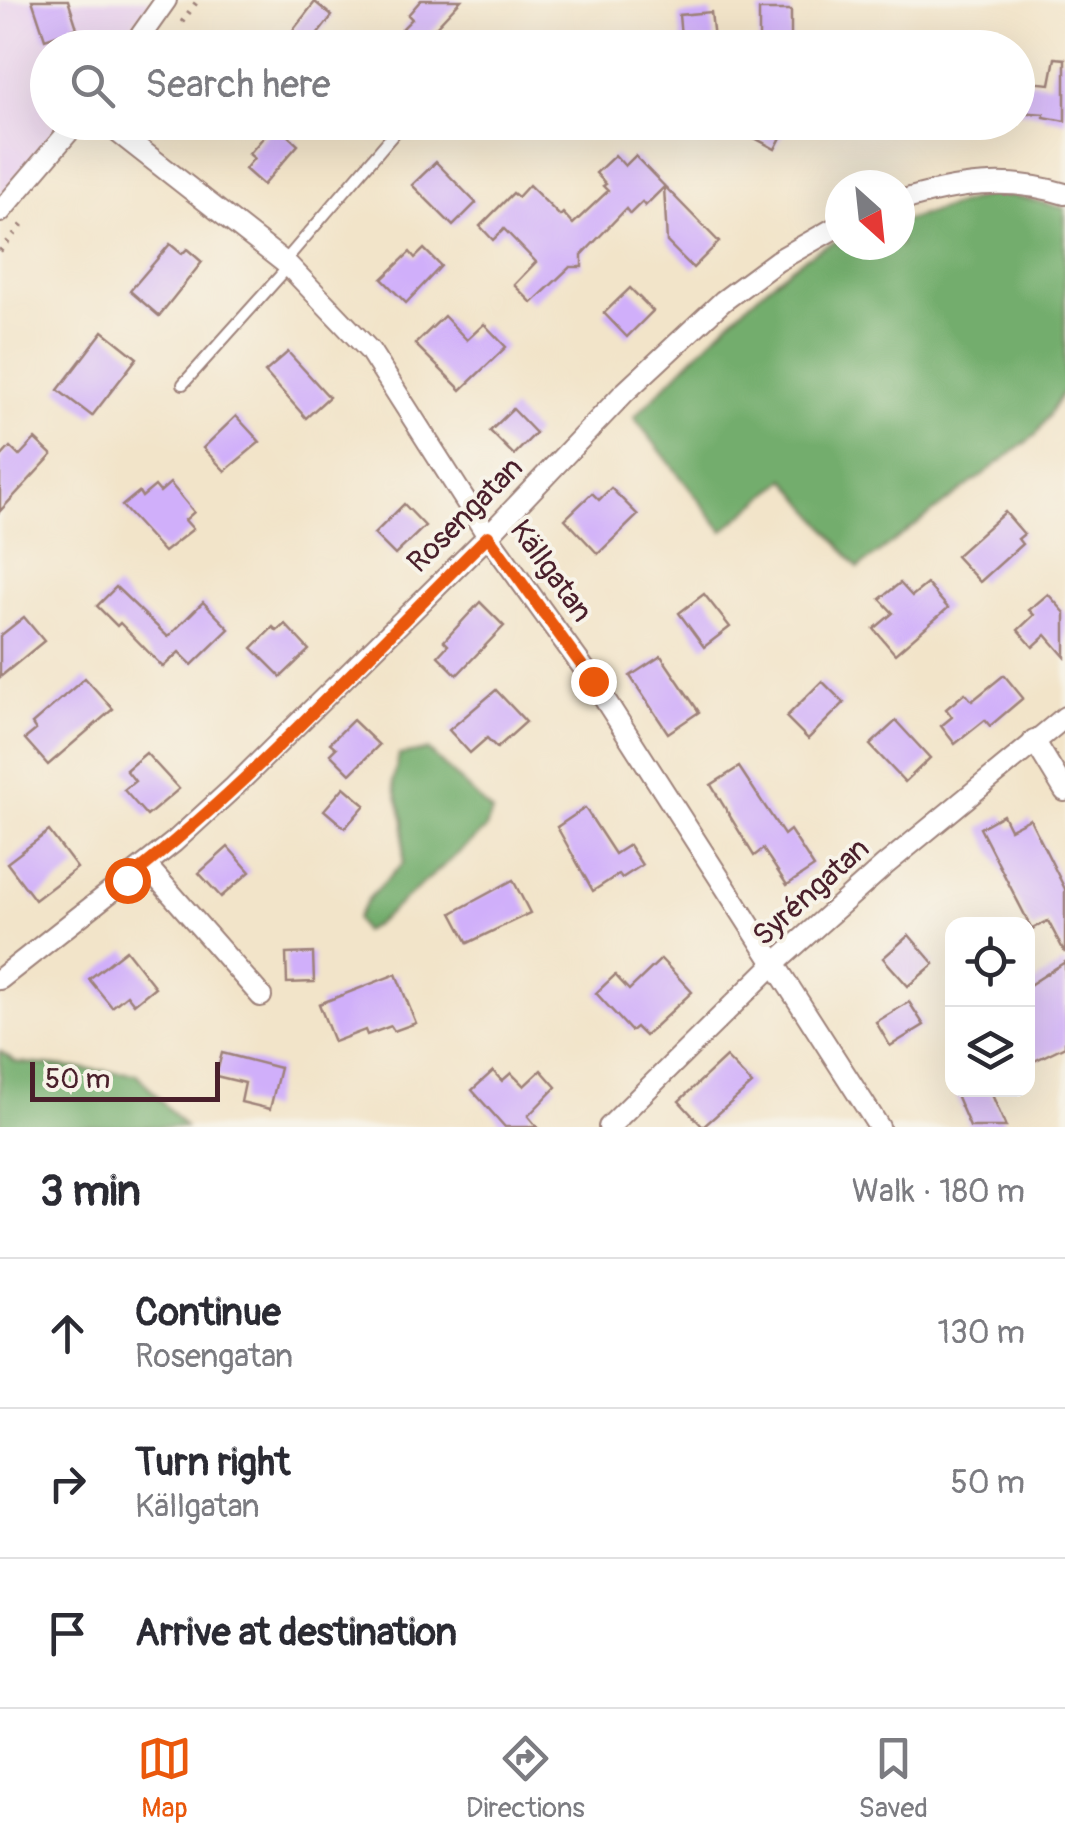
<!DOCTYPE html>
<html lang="en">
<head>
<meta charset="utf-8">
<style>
  :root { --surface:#fff; --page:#f7f7f7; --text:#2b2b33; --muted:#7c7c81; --line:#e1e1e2; --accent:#ea580c }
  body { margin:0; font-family:Pangolin,sans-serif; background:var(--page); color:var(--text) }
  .controls { position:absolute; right:30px; bottom:30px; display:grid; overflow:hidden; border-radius:20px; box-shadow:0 10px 40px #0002 }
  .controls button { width:90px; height:90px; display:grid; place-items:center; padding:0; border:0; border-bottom:2px solid var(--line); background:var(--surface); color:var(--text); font:50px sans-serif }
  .compass { position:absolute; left:825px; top:170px; width:90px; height:90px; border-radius:50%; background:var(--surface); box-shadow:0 10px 40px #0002; rotate:153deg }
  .scale { position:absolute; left:30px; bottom:25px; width:190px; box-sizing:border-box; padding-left:10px; border:5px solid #4a1f2b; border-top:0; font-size:28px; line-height:35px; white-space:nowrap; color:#4a1f2b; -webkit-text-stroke:8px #f7f3e8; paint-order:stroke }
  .stop { position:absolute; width:30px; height:30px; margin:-22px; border:8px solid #ea580c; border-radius:50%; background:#fff }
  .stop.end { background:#ea580c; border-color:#fff; box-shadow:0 2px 10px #0008 }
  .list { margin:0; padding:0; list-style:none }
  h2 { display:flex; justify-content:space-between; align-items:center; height:130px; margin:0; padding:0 40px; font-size:42px }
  h2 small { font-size:32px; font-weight:400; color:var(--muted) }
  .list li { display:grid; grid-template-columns:65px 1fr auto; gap:30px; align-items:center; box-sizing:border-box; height:150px; padding:0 40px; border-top:2px solid var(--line) }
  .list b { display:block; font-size:38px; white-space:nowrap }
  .list p { margin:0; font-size:32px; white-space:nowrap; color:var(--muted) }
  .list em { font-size:32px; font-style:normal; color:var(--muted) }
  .icon { flex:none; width:55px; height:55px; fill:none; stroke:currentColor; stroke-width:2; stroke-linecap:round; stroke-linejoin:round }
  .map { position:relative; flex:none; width:1065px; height:1127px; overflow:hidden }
  .search { position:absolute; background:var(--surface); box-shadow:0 10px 40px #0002; left:30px; right:30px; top:30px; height:110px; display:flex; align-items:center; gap:25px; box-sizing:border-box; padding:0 35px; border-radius:55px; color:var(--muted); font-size:38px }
  .sheet { height:580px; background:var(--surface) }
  nav { display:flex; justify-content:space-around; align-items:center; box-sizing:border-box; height:140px; border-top:2px solid var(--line); background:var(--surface); font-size:28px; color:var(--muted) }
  nav a { display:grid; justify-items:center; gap:5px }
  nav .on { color:var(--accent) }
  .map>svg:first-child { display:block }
</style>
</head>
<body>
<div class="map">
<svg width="1065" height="1127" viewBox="0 0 1065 1127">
  <rect width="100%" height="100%" fill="#f7f3e8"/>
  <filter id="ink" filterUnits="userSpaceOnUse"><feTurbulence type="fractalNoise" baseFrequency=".01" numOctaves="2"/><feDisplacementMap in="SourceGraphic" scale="20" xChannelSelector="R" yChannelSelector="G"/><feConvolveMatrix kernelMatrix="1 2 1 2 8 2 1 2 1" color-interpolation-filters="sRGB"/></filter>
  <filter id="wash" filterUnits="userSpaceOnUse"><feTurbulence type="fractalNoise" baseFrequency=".0048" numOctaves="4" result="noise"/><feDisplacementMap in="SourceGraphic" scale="40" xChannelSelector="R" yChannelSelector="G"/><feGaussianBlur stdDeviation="2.25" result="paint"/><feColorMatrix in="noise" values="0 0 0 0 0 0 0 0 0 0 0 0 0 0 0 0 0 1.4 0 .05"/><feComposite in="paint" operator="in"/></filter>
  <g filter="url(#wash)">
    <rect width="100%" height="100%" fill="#f2e4c9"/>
    <path fill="#e9d2ee" d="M0 0H151L116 47 48 48V122L60 123 0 196Z"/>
    <g fill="#73ad6d" stroke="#5e664c" stroke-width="2.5">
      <path d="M997 192 1065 208V389L1037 434 858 568 786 479 723 531 634 417C682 371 780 259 840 240V245H900V222Z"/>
      <path d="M428 750 492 812 485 830 375 925 363 931 356 919 369 898 403 863 404 821 393 782 399 755Z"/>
      <path d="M0 1051 16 1062 137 1074 185 1127H0Z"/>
    </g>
    <g id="blocks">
      <g fill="#d0affa">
        <path d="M32 0H68L77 28 45 39Z"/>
        <path d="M421 0H461L419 45 402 29 412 19 408 15Z"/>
        <path d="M315 2 332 16 307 48H279Z"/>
        <rect x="759" y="10" width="32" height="38"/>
        <path d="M711 12 715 48H682L679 15Z"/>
        <path d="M1055 58 1065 59V121L1044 117V114L1018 112V81L1050 84Z"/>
        <path d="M725 122H789L775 149Z"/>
        <path d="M275 124 298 145 263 185 245 169 254 158 249 154Z"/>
        <path d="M615 155 625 166 635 156 719 242 693 268 667 242 664 187 645 206 642 202 630 214 626 209 582 255V267H570L532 303 514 285 536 262 504 229 493 240 480 226 513 193 518 197 529 185 560 216 563 213 573 224 608 191 603 186 606 184 596 173Z"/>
        <path d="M436 162 476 203 453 226 412 185Z"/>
        <path d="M170 244 182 254 187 249 202 262 159 316 130 291Z"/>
        <path d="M424 249 441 266 406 303 382 279 410 252 415 258Z"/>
        <path d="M630 288 653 311 627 337 604 313Z"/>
        <path d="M444 316 467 340 484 324 506 347 461 390 415 344Z"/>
        <path d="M103 331 137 358 92 416 58 390Z"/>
        <path d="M288 352 329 397 306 418 265 372Z"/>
        <path d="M513 409 536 433 514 455 490 431Z"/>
        <path d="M236 416 260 442 225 471 203 448Z"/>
        <path d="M35 439 52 455 0 511V458L10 447 19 456Z"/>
        <path d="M170 483 194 512 185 520 193 529 164 552 122 506 139 492 142 497 155 486 160 492Z"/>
        <path d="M611 488 638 515 598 554 565 519 592 493 599 500Z"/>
        <path d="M404 504 425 526 395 555 374 534Z"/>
        <path d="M1005 512 1024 534 1018 539 1022 544 980 582 956 556Z"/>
        <path d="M900 583 912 596 927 584 948 608 895 654 874 629 893 613 880 599Z"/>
        <path d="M116 587 168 637 203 602 229 629 192 665 179 652 163 667 120 623 117 626 97 606Z"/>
        <path d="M704 594 730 627 704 647 679 613Z"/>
        <path d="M1048 594 1065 613V657L1046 635 1033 647 1018 630 1034 615 1029 610Z"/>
        <path d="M480 602 504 626 457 675 438 656 448 645 444 641Z"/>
        <path d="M24 617 44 641 0 677V636Z"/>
        <path d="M285 624 309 650 281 677 252 648 273 627 277 631Z"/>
        <path d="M661 656 699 712 668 733 630 676Z"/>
        <path d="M1004 675 1023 698 990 726 985 720 955 744 941 726 952 717 946 709 965 693 972 701Z"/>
        <path d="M85 678 113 709 48 765 25 739 36 730 32 724Z"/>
        <path d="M822 681 844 703 808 739 786 717Z"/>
        <path d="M496 690 526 722 497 748 487 738 470 753 449 730Z"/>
        <path d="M353 720 379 745 350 774 330 754 336 748 330 743Z"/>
        <path d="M896 721 930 758 905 782 870 745Z"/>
        <path d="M146 753 179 789 147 816 124 790 135 781 126 770Z"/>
        <path d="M739 767 784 835 790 830 814 867 787 885 763 849 754 856 711 785Z"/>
        <path d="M344 787 365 805 345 828 324 810Z"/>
        <path d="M585 808 615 854 629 845 642 865 622 878 619 874 593 891 557 827Z"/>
        <path d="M1003 815 1010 829 1030 819 1065 889V953L1048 921 1032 929 980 828Z"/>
        <path d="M49 831 77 868 35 900 7 863Z"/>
        <path d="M228 847 250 872 221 897 199 873Z"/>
        <path d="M513 880 530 913 468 943 452 913Z"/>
        <path d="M909 935 934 964 908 986 883 958Z"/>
        <path d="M126 950 155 987 134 1004 127 995 112 1007 89 979Z"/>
        <path d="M313 953 314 982 287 983 286 954Z"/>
        <path d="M661 959 692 992 645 1036 636 1027 631 1031 596 993 615 975 629 990Z"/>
        <path d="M1065 962V1046L1028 1064V986Z"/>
        <path d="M396 974 416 1023 394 1031 391 1026 367 1035 365 1030 334 1042 319 1004Z"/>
        <path d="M909 1002 924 1025 890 1046 876 1022Z"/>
        <path d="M222 1053 280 1068 270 1109 241 1102 245 1083 216 1076Z"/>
        <path d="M726 1057 752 1084 703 1127 679 1101Z"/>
        <path d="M541 1070 556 1087 528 1116 537 1127H505L472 1090 493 1071 502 1081 511 1073 524 1086Z"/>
        <path d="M954 1090H990L1006 1127H970Z"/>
      </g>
    </g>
  </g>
  <g filter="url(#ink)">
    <use href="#blocks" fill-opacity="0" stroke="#9e827a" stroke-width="2.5"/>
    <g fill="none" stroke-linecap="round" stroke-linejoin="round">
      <g stroke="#9e827a" stroke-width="14">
        <g id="service">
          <path d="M284 262 404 122"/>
          <path d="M183 384 289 266"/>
        </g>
      </g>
      <g stroke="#9e827a" stroke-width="24">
        <g id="minor">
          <path d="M132 48 166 0"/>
          <path d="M105 122 289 266 370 351 488 536 593 681 879 1127"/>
          <path d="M900 201C955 184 1009 176 1065 194"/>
          <path d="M0 212 77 122"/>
          <path d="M1034 740 1065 791"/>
          <path d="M146 865 261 996"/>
          <path d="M0 979 174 842 234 787 488 536 624 393 723 301 777 261 840 225"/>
          <path d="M609 1127 774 964 885 865 1065 717"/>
        </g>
      </g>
      <g stroke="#9e827a" stroke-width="5" stroke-dasharray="2.5 8" stroke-linecap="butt">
        <path d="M182 22 198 0"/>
        <path d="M0 251 22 225"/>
      </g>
      <use href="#service" stroke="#fff" stroke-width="10"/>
      <use href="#minor" stroke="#fff" stroke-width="20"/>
    </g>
  </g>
  <g fill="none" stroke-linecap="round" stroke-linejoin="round" filter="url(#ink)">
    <path stroke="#ea580c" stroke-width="12" d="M127 880C255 780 372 650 488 536L593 681"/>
  </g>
  <g text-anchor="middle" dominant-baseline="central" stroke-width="8" stroke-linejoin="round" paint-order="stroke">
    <g font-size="30" fill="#4a1f2b" stroke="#f7f3e8">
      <text transform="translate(465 515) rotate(-45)">Rosengatan</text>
      <text transform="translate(551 571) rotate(54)">Källgatan</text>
      <text transform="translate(811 892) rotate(-42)">Syréngatan</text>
    </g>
  </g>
</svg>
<div class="controls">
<button><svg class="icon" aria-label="locate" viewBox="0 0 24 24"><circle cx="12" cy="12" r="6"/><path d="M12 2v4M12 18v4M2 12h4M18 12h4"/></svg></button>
<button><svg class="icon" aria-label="layers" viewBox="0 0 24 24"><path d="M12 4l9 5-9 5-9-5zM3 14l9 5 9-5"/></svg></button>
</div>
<svg class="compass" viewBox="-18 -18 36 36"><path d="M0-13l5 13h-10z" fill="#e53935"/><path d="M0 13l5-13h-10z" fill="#7c7c81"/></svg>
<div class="scale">50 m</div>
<div class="stop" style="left:127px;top:880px"></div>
<div class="stop end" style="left:593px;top:681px"></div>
<div class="search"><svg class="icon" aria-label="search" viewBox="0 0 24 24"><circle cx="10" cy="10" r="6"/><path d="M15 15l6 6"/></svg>Search here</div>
</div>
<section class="sheet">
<h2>3 min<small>Walk · 180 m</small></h2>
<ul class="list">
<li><svg class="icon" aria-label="ahead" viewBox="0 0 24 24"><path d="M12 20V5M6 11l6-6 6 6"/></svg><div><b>Continue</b><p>Rosengatan</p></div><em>130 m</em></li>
<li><svg class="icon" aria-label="right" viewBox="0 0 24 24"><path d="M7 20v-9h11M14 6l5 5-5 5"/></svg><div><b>Turn right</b><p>Källgatan</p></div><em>50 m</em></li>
<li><svg class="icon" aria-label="arrive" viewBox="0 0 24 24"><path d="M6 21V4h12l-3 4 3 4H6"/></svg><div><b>Arrive at destination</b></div></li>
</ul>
</section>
<nav>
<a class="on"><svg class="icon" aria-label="map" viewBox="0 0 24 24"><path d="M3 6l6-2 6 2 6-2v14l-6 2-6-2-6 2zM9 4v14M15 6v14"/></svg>Map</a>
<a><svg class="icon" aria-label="directions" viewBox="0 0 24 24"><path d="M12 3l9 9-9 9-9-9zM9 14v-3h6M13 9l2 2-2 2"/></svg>Directions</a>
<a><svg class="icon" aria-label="saved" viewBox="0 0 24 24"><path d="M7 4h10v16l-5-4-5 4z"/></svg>Saved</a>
</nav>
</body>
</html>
